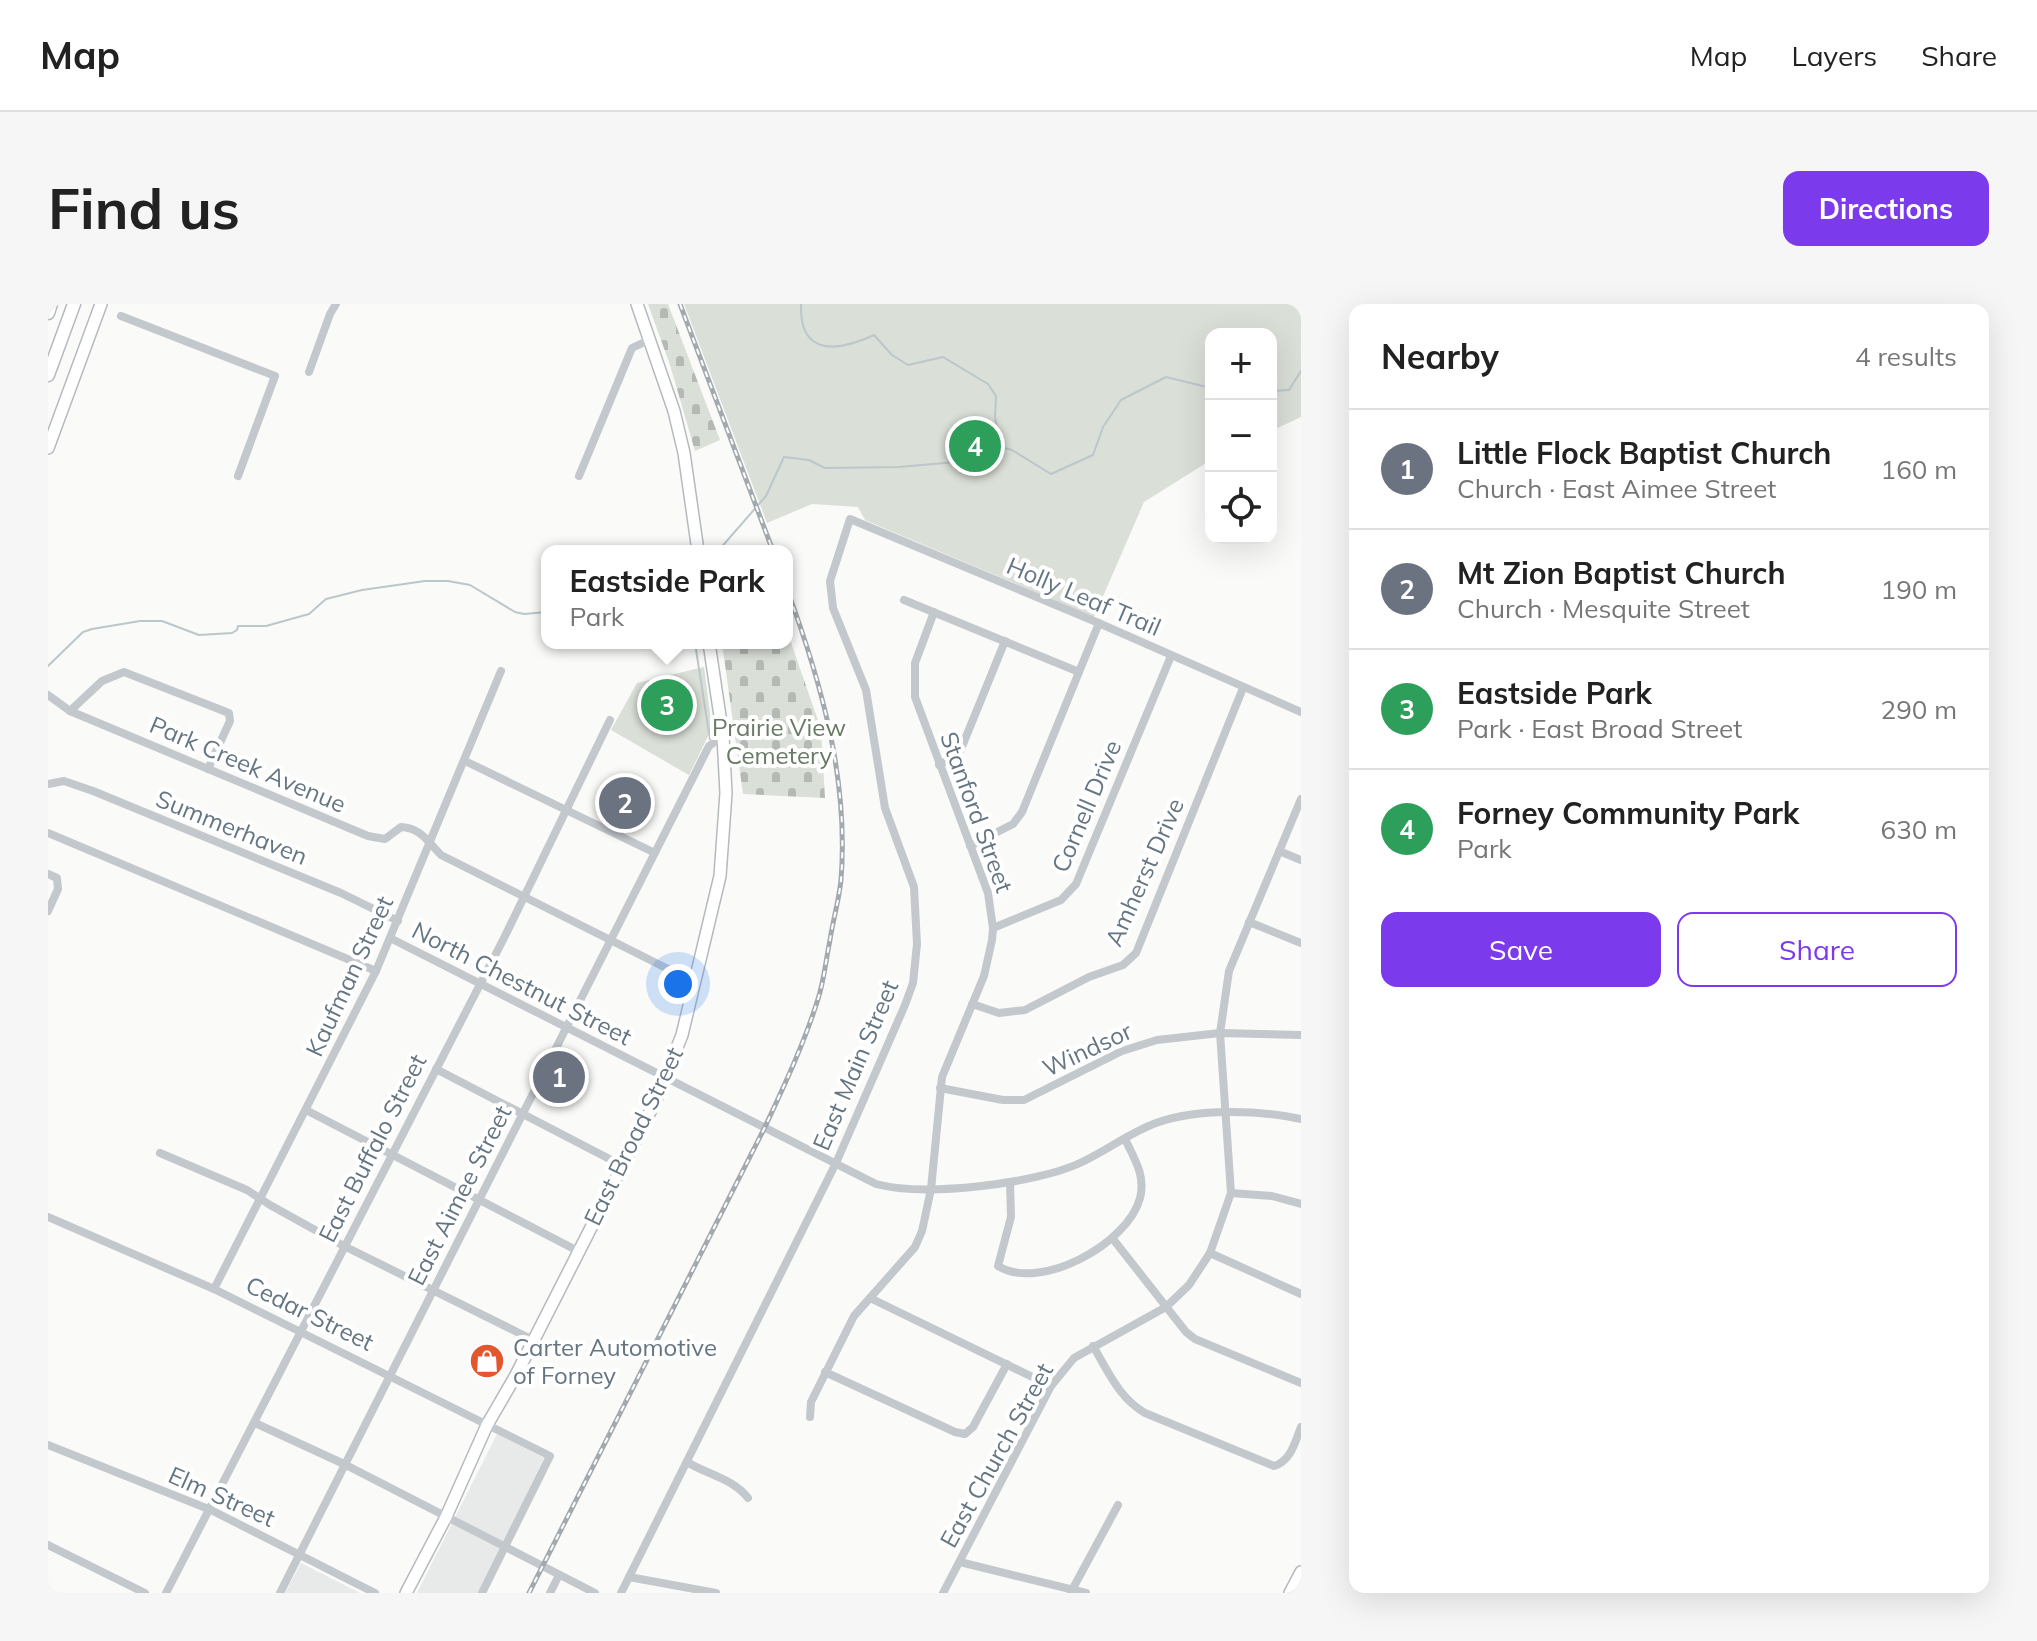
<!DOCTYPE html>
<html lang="en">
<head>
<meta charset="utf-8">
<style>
  :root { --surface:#fff; --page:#f6f6f6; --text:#222; --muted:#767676; --line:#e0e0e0; --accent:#7c3aed }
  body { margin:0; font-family:Mulish,sans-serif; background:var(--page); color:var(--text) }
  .controls { position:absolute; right:24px; top:24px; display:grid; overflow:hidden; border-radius:16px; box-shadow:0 8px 32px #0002 }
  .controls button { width:72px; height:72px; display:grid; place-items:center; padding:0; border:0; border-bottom:2px solid var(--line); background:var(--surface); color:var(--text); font:40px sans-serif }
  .you { position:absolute; left:630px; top:680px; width:28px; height:28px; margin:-20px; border:6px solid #fff; border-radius:50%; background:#1a73e8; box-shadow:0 0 0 12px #1a73e833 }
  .badge { display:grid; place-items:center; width:52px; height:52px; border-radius:50%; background:var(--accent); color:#fff; font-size:26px; font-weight:700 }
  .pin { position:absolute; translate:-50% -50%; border:4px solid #fff; box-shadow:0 2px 8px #0006 }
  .popup { position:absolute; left:493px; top:241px; width:252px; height:104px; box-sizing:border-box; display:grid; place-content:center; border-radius:16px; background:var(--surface); filter:drop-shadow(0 2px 6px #0005); font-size:26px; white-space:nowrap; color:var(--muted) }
  .popup b { font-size:30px; color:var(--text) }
  .popup::after { content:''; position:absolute; left:50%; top:100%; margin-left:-16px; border:16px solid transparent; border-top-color:var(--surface) }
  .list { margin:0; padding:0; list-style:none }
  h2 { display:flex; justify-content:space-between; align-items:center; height:104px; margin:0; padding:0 32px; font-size:34px }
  h2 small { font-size:26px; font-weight:400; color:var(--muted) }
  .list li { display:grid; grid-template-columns:52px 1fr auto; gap:24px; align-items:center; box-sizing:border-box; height:120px; padding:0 32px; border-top:2px solid var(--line) }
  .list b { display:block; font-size:30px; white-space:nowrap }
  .list p { margin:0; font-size:26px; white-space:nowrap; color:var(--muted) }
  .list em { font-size:26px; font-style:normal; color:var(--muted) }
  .actions { display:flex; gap:16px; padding:24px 32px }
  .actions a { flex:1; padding:18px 0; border:2px solid var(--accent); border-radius:16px; text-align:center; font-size:28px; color:var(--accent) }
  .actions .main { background:var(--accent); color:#fff }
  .icon { flex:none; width:44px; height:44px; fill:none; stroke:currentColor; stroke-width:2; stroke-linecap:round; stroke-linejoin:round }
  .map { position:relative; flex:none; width:1253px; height:1289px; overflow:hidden; border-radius:16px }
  header { display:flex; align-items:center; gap:48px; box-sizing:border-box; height:112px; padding:0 40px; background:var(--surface); border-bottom:2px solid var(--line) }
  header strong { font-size:38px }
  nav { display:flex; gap:44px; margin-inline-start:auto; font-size:28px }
  .intro { display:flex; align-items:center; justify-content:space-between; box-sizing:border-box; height:192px; padding:0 48px }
  h1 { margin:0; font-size:56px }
  .button { padding:20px 36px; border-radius:16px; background:var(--accent); color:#fff; font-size:28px; font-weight:700 }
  main { display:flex; gap:48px; padding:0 48px }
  aside { flex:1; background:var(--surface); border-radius:16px; box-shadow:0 8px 32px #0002 }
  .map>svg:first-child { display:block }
</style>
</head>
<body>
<header>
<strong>Map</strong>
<nav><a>Map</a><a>Layers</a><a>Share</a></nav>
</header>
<div class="intro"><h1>Find us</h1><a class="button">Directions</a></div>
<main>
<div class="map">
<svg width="1253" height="1289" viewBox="0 0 1253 1289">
  <defs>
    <pattern id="cemetery-stones" width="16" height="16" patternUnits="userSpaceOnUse" patternTransform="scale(2)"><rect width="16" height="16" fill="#dadfd7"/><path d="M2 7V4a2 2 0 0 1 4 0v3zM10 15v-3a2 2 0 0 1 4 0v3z" fill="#b4b9b4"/></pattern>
  </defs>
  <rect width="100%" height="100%" fill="#fafaf8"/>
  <g fill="#e8e9e9">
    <path d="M449 1130 496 1154 431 1289H369Z"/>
    <path d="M253 1259 312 1289H237Z"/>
  </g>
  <g fill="url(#cemetery-stones)">
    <path d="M600 0H620L672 136 647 147 622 61Z"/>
    <path d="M739 327 773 425 777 494 695 490 674 339H739Z"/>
  </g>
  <g fill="#dadfd7">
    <path d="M636 0H1253V113L1223 127V30H1163V156L1096 198 1046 313 817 216 810 203 764 200 719 219Z"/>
    <path d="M656 363 664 424 641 471 563 426 589 379Z"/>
  </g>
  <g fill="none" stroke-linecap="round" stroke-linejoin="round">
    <g stroke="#bbc7cb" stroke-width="2">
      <path d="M753 0C751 54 791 47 826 31L844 51 860 61 895 53 940 80 948 92 947 113 953 143"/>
      <path d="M1223 87 1241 86 1253 67"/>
      <path d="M670 247 718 192 736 153 761 156 777 164 851 163 908 158 953 143 964 146 1003 170 1045 151 1055 123 1073 96 1118 73 1163 84"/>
      <path d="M647 339 662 435"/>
      <path d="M0 362 35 328 44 325 92 317H114L151 331 184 329 189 326 190 322H218L261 310 278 295 314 286 377 277H400L422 281 467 308 476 310 499 308"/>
    </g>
    <g stroke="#b5babe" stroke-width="14">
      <g id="major">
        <path d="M589 0 626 107 636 149 650 247"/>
        <path d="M0 144 53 0"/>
        <path d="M358 1289 398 1213 439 1121 468 1071 608 796 634 731 672 572 678 489 675 432 661 339"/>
        <path d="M1242 1289 1253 1268"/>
      </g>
    </g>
    <g stroke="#b4b9bd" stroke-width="15">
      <g id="highway">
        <path d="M0 9 3 0"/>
        <path d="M0 71 26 0"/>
      </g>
    </g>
    <g stroke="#c3c8cc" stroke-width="8">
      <path d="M73 12 227 72 190 172"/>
      <path d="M261 68 282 10 288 0"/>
      <path d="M531 172 584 44 601 36"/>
      <path d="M856 296 1031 368"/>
      <path d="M0 391 22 407 53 420 320 532 337 535 353 523C373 524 380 538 393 551L648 679"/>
      <path d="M22 407 54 377 76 368 181 409 182 417 160 465"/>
      <path d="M417 457 607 549"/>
      <path d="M891 461 909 451 913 445 957 337"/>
      <path d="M0 480 16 477 45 487 293 589 350 617"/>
      <path d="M0 529 328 667"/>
      <path d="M922 542 965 520 974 508 1051 319"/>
      <path d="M1231 547 1253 556"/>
      <path d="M0 570 9 574 10 585 0 607"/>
      <path d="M1201 618 1253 639"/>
      <path d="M945 624 1013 596 1028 580 1123 352"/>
      <path d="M342 634 828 880C877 893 987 880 1032 859 1058 847 1081 829 1108 819 1149 804 1211 806 1253 815"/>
      <path d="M924 700 951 709 977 706 1041 673 1075 661 1088 649 1195 384"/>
      <path d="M388 765 573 861"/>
      <path d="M892 784 955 796H976L1074 747 1109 736 1172 729 1253 731"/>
      <path d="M258 806 530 947"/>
      <path d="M112 849 199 886 222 901 296 942 485 1036"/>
      <path d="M962 878 963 913 950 962C992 988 1080 940 1092 894 1098 872 1086 854 1077 835"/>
      <path d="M1183 889 1224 892 1253 900"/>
      <path d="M0 913 166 985 502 1152 434 1289"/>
      <path d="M1065 935 1138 1028 1147 1035 1253 1079"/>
      <path d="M1162 949 1253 990"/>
      <path d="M166 985 328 667 453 367"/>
      <path d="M822 994 1003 1082"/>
      <path d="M1045 1042C1060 1067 1071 1094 1097 1109L1226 1162C1243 1157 1247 1138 1253 1123"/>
      <path d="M777 1068 907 1128 917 1130 925 1123 959 1060"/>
      <path d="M762 1113 763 1098 806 1012 867 943 874 927 883 885 894 773 936 672 944 636 945 624 940 589 867 393V359L886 308"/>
      <path d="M207 1119 296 1160 547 1289"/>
      <path d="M0 1141 163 1206 327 1289"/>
      <path d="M639 1158C660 1171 684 1174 700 1194"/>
      <path d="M0 1241 97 1289"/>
      <path d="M912 1258 1038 1289"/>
      <path d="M581 1273 668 1289"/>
      <path d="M1023 1288 1070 1201"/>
      <path d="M118 1289 456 634 562 416"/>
      <path d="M232 1289C374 1006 520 725 661 442L675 432"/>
      <path d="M502 1289 511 1271"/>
      <path d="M573 1289 788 859 857 701 865 679 869 640 866 583 837 504 818 386 785 304 782 277 802 215 1046 317 1253 408"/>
      <path d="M895 1289 1003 1082 1026 1054 1118 1003 1141 981 1162 949 1183 889 1172 729 1181 667 1253 495"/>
    </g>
    <use href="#major" stroke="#fff" stroke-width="11"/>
    <use href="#highway" stroke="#fff" stroke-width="12"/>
    <g stroke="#a2aab0" stroke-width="5">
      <g id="rail">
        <path d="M632 0 725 247"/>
        <path d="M481 1289 716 825C736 782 756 740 770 695 776 677 778 655 782 636 785 616 791 596 793 576 801 475 773 378 739 285"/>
      </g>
    </g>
    <use href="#rail" stroke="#fff" stroke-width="2" stroke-dasharray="6" stroke-linecap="butt"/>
  </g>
  <defs>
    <g id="shop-disc" transform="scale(1.8)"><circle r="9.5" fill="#e4572e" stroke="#fff"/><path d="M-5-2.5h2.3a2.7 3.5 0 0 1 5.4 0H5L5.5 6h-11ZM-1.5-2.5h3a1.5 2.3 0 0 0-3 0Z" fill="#fff"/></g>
  </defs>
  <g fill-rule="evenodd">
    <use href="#shop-disc" x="439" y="1057"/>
  </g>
  <g text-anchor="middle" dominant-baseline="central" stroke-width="8" stroke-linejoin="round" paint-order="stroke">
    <g font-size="24" fill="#657683" stroke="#fff">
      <text transform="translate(1036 292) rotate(23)">Holly Leaf Trail</text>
      <text transform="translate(200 460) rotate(23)">Park Creek Avenue</text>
      <text transform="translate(1038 502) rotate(-67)">Cornell Drive</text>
      <text transform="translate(929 508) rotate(70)">Stanford Street</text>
      <text transform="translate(184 523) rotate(22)">Summerhaven</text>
      <text transform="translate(1096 568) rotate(-66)">Amherst Drive</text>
      <text transform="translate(301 672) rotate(-65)">Kaufman Street</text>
      <text transform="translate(474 679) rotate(27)">North Chestnut Street</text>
      <text transform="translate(1039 745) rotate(-25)">Windsor</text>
      <text transform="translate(807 761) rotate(-67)">East Main Street</text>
      <text transform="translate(585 832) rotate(-64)">East Broad Street</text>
      <text transform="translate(324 844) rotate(-63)">East Buffalo Street</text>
      <text transform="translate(411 891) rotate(-63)">East Aimee Street</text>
      <text transform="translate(262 1009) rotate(26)">Cedar Street</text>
      <text transform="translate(948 1151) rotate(-61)">East Church Street</text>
      <text transform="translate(174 1192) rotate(24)">Elm Street</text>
    </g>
    <g font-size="24" fill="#687a64" stroke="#fff">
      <text x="731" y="423">Prairie View<tspan x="731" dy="28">Cemetery</tspan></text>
    </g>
    <g font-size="24" fill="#657683" stroke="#fff" text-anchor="start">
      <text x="465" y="1043">Carter Automotive<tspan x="465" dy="28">of Forney</tspan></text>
    </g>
  </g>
</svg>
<div class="controls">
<button>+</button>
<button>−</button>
<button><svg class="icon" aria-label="locate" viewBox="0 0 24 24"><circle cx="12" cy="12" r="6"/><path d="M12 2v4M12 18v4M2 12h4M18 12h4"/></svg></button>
</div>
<div class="you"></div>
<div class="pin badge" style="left:511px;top:773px;background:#6b7280">1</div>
<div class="pin badge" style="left:577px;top:499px;background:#6b7280">2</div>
<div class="pin badge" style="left:619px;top:401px;background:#2e9e5b">3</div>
<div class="popup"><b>Eastside Park</b>Park</div>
<div class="pin badge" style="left:927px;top:142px;background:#2e9e5b">4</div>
</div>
<aside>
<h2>Nearby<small>4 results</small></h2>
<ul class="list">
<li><span class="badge" style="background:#6b7280">1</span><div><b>Little Flock Baptist Church</b><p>Church · East Aimee Street</p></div><em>160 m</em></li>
<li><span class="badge" style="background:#6b7280">2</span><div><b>Mt Zion Baptist Church</b><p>Church · Mesquite Street</p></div><em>190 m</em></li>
<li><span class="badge" style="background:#2e9e5b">3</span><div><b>Eastside Park</b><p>Park · East Broad Street</p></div><em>290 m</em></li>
<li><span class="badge" style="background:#2e9e5b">4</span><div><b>Forney Community Park</b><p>Park</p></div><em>630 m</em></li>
</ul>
<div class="actions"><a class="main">Save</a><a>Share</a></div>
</aside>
</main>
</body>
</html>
